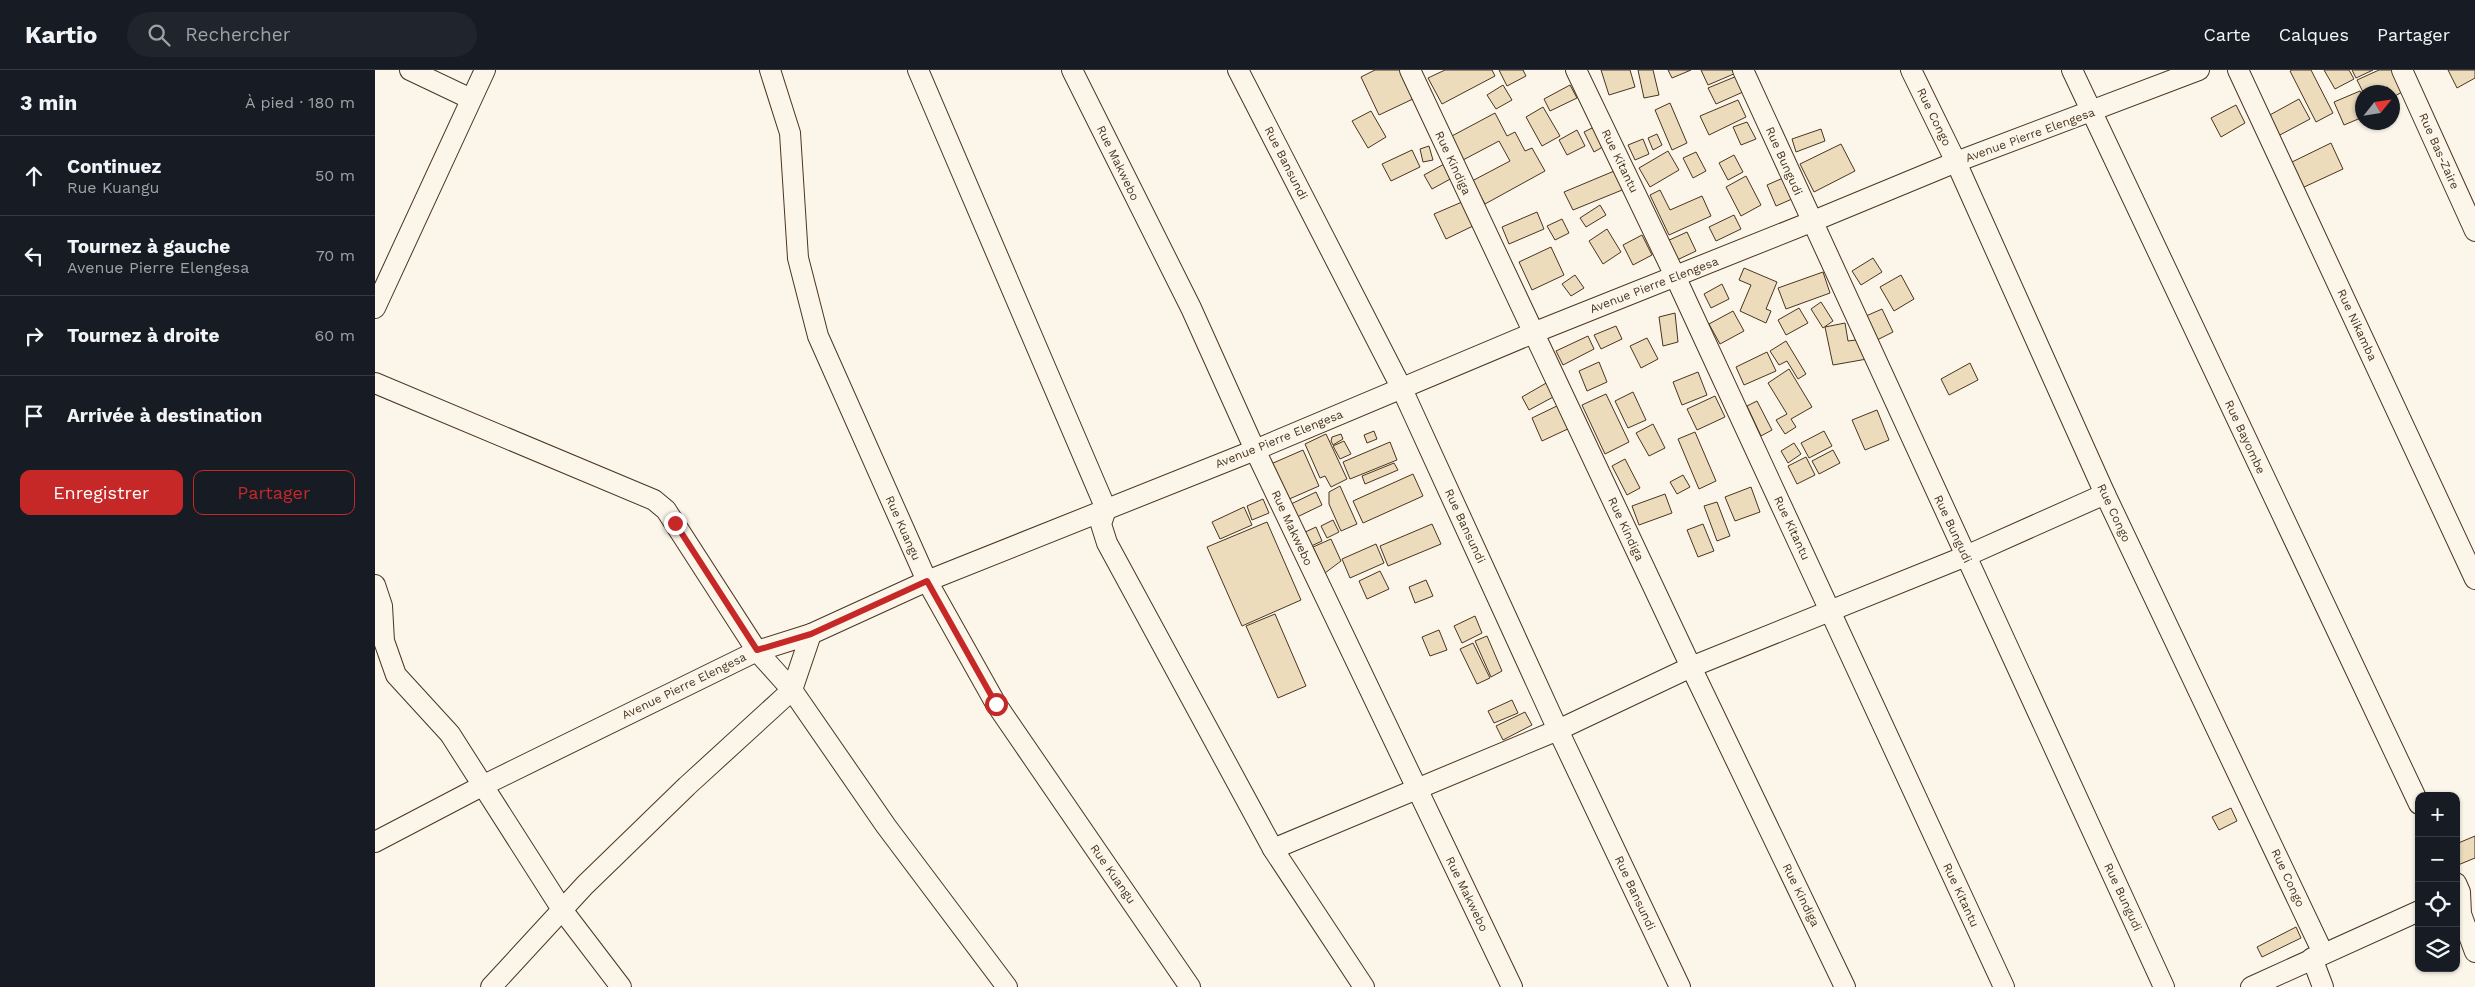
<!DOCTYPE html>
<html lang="fr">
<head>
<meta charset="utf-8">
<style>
  :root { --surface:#171b24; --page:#20242c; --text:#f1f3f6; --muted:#9ea1a6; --line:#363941; --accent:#c62828 }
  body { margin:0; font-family:"Work Sans",sans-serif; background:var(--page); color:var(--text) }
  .controls { position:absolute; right:15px; bottom:15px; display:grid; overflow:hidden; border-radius:10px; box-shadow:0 1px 4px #0004 }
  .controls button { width:45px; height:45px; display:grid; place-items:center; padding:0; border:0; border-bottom:1px solid var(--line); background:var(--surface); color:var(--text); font:25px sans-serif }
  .compass { position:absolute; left:1980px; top:15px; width:45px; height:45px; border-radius:50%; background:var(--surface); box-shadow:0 1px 4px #0004; rotate:60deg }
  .stop { position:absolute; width:15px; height:15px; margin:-11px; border:4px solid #c62828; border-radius:50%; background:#fff }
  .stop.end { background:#c62828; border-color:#fff; box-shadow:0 1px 5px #0008 }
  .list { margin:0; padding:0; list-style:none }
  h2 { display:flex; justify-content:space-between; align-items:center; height:65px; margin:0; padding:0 20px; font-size:21px }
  h2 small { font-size:16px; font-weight:400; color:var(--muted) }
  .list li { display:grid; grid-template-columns:32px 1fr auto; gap:15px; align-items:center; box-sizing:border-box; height:80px; padding:0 20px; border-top:1px solid var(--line) }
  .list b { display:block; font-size:19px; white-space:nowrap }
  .list p { margin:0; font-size:16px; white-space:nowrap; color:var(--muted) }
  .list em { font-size:16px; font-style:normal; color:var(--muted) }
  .actions { display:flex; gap:10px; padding:15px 20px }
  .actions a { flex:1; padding:11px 0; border:1px solid var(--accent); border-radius:10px; text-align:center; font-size:18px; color:var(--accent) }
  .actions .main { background:var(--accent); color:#fff }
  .icon { flex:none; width:28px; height:28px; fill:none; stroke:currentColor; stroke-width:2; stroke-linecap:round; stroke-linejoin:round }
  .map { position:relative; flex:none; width:2100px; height:917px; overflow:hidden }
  header { display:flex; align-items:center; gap:30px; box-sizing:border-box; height:70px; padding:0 25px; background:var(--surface); border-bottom:1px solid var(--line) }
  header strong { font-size:24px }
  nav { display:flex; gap:28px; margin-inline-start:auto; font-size:18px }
  .search { width:350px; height:45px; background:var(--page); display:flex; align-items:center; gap:12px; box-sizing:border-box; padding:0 18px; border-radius:28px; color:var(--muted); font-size:19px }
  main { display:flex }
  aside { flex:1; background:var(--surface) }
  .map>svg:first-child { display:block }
</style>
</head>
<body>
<header>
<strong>Kartio</strong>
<div class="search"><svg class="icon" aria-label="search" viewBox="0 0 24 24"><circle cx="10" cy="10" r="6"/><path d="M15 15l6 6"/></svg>Rechercher</div>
<nav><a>Carte</a><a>Calques</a><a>Partager</a></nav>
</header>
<main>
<aside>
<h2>3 min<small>À pied · 180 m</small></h2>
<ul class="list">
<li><svg class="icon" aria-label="ahead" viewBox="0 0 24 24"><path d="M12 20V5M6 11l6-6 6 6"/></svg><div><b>Continuez</b><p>Rue Kuangu</p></div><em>50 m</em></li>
<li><svg class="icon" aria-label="left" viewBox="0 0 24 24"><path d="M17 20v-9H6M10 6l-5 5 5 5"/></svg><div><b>Tournez à gauche</b><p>Avenue Pierre Elengesa</p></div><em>70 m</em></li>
<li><svg class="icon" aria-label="right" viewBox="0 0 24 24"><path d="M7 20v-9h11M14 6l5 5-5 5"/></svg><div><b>Tournez à droite</b></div><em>60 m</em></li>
<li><svg class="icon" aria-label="arrive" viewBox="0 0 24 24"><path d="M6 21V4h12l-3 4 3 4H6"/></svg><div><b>Arrivée à destination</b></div></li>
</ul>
<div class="actions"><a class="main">Enregistrer</a><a>Partager</a></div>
</aside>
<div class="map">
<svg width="2100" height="917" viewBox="0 0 2100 917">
  <rect width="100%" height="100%" fill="#fbf6e9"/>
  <g fill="#ecdcbc" stroke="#4a3520">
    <path d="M1000 0H1026L1040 28 1004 45 986 7Z"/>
    <path d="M1070 0H1117L1120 6 1067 34 1053 8Z"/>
    <path d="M1124 0H1148L1151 6 1132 16Z"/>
    <path d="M1226 0H1255L1260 17 1234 25Z"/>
    <path d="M1263 0H1278L1284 25 1269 28Z"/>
    <path d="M1293 0H1316L1297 8Z"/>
    <path d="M1326 0H1360L1361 3 1333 15Z"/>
    <path d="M1917 0H1936L1958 43 1941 52 1915 1Z"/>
    <path d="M1949 0H1974L1979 9 1960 19Z"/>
    <path d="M1977 0H1998L1981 8Z"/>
    <path d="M2004 0H2020L2029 21 2018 27V22L2012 17 2000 22H1988L1982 10Z"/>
    <path d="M2073 0H2100V8L2082 18Z"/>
    <path d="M1362 6 1368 22 1341 34 1333 18Z"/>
    <path d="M1128 15 1137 30 1121 39 1112 25Z"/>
    <path d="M1195 15 1202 28 1175 41 1169 29Z"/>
    <path d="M1985 21 1988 26V47L1969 55 1959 32Z"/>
    <path d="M1924 29 1935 49 1903 66 1893 46Z"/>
    <path d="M1363 30 1371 47 1334 65 1325 46Z"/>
    <path d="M1295 33 1312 73 1297 80 1280 40Z"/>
    <path d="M1861 35 1870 53 1846 67 1836 48Z"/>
    <path d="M1168 37 1185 66 1167 76 1151 47Z"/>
    <path d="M996 41 1011 67 993 78 977 51Z"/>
    <path d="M1120 43 1132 66 1140 62 1150 81 1157 78 1170 101 1110 134 1097 111 1135 91 1124 71 1088 90 1075 67Z"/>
    <path d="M1372 52 1381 69 1366 75 1358 57Z"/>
    <path d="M1221 56 1231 75 1219 82 1209 62Z"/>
    <path d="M1446 59 1450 71 1421 82 1417 69Z"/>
    <path d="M1202 60 1210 76 1192 85 1184 70Z"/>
    <path d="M1282 64 1287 75 1278 80 1273 68Z"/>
    <path d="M1268 69 1274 84 1260 90 1253 75Z"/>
    <path d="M1956 73 1968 99 1927 118 1915 93Z"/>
    <path d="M1466 74 1480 101 1439 122 1425 94Z"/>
    <path d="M1054 76 1058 90 1048 92 1045 79Z"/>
    <path d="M1037 80 1045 97 1016 111 1007 94Z"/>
    <path d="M1293 81 1304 100 1275 117 1264 98Z"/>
    <path d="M1321 82 1331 101 1318 108 1308 88Z"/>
    <path d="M1359 85 1368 102 1353 110 1344 93Z"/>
    <path d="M1071 93 1079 107 1057 119 1049 105Z"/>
    <path d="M1244 99 1252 118 1198 140 1189 122Z"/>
    <path d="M1371 106 1386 135 1366 146 1351 117Z"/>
    <path d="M1408 108 1417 129 1401 136 1392 115Z"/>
    <path d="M1285 120 1295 140 1327 126 1336 146 1294 165 1275 125Z"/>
    <path d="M1087 132 1098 156 1071 169 1059 144Z"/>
    <path d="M1225 135 1231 145 1211 157 1205 148Z"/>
    <path d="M1162 142 1169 159 1134 174 1127 157Z"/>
    <path d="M1359 145 1366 159 1341 171 1334 157Z"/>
    <path d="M1187 149 1194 163 1180 170 1172 156Z"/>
    <path d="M1232 159 1246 182 1228 194 1214 171Z"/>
    <path d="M1312 162 1321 181 1300 191 1290 172Z"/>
    <path d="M1267 165 1277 185 1258 195 1248 175Z"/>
    <path d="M1176 177 1189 205 1157 220 1144 192Z"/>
    <path d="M1498 188 1507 202 1486 215 1477 201Z"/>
    <path d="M1369 198 1402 212 1391 239 1396 241 1391 253 1365 241 1376 215 1364 210Z"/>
    <path d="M1448 202 1455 223 1411 239 1403 218Z"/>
    <path d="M1200 205 1209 218 1196 226 1187 214Z"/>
    <path d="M1526 205 1539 229 1519 241 1505 217Z"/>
    <path d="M1347 214 1354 229 1336 238 1329 224Z"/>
    <path d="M1446 232 1458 251 1448 258 1436 239Z"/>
    <path d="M1424 238 1433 253 1411 265 1403 250Z"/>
    <path d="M1507 239 1518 262 1502 270 1491 246Z"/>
    <path d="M1358 241 1369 261 1345 274 1334 254Z"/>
    <path d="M1300 243 1303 272 1288 276 1284 247Z"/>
    <path d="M1470 253 1473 271 1488 269 1492 289 1458 295 1450 257Z"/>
    <path d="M1241 256 1247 269 1226 279 1219 265Z"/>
    <path d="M1213 266 1219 279 1188 295 1181 281Z"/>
    <path d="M1272 268 1283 289 1266 298 1255 276Z"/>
    <path d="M1411 271 1431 304 1423 309 1412 291 1404 295 1395 281Z"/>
    <path d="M1392 282 1401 301 1369 315 1361 297Z"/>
    <path d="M1224 292 1232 312 1212 321 1204 301Z"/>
    <path d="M1595 293 1603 310 1574 325 1566 309Z"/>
    <path d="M1414 299 1437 337 1416 349 1421 357 1410 364 1401 350 1412 344 1393 313Z"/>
    <path d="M1323 302 1332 325 1307 335 1298 312Z"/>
    <path d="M1173 312 1180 326 1154 340 1147 327Z"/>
    <path d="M1258 322 1271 350 1253 358 1240 331Z"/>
    <path d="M1231 324 1254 372 1230 384 1207 335Z"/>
    <path d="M1340 326 1350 347 1322 360 1312 339Z"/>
    <path d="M1382 331 1397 360 1386 366 1372 336Z"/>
    <path d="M1186 334 1197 357 1167 371 1157 348Z"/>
    <path d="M1502 340 1514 370 1490 380 1477 350Z"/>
    <path d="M1278 354 1290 378 1274 386 1261 363Z"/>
    <path d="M999 361 1002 369 992 373 989 365Z"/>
    <path d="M1449 361 1457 376 1434 388 1426 373Z"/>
    <path d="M1320 362 1341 411 1324 419 1303 369Z"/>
    <path d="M951 364 972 409 956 417 950 406 945 408 930 374Z"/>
    <path d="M966 364 968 369 958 375 956 371 957 367Z"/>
    <path d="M969 371 976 384 965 389 958 376Z"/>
    <path d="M1015 372 1022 390 975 409 968 392Z"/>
    <path d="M1419 373 1426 384 1413 393 1406 381Z"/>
    <path d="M928 380 944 416 912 430 896 394Z"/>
    <path d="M1458 380 1465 393 1444 404 1437 391Z"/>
    <path d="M1431 387 1440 405 1422 414 1413 396Z"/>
    <path d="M1250 389 1265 418 1252 425 1237 396Z"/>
    <path d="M1019 393 1023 400 990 414 987 406Z"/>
    <path d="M1038 404 1048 426 988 453 978 431Z"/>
    <path d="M1308 405 1315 417 1302 424 1295 412Z"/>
    <path d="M965 416 982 454 966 461 954 434V422Z"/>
    <path d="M1376 417 1385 442 1360 451 1350 427Z"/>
    <path d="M941 422 947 435 920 448 914 435Z"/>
    <path d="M1290 424 1297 443 1264 455 1257 436Z"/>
    <path d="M888 429 894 443 877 450 872 436Z"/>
    <path d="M1342 432 1355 466 1342 471 1329 436Z"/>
    <path d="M869 437 877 455 845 469 837 452Z"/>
    <path d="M958 450 964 462 952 468 946 456Z"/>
    <path d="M892 452 926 530 867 556 832 477Z"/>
    <path d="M1057 454 1066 474 1013 496 1005 476Z"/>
    <path d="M1328 454 1339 481 1323 487 1312 460Z"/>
    <path d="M941 457 947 471 932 478 926 464Z"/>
    <path d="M956 469 966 491 950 503 938 477Z"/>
    <path d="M1001 474 1009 493 975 508 967 489Z"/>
    <path d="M1005 501 1014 519 992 529 984 511Z"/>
    <path d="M1051 510 1058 526 1040 533 1034 517Z"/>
    <path d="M900 544 931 616 903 628 871 556Z"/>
    <path d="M1100 546 1107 563 1087 573 1079 556Z"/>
    <path d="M1064 560 1072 580 1055 586 1047 567Z"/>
    <path d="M1112 566 1127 601 1116 607 1100 571Z"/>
    <path d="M1098 573 1115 608 1102 614 1085 579Z"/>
    <path d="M1137 630 1143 643 1119 653 1113 641Z"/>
    <path d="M1150 642 1157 655 1128 670 1121 656Z"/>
    <path d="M1856 738 1862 751 1844 760 1837 747Z"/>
    <path d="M2100 766V788L2083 795 2081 774Z"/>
    <path d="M1921 857 1926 868 1887 887 1882 877Z"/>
  </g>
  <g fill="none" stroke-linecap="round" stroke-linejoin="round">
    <g stroke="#4a3520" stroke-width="22">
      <g id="minor">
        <path d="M35 0 96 29"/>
        <path d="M395 0 415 63 423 188 443 266 552 511 621 634 815 917"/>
        <path d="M543 0 731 439 726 454 732 473 898 779 989 917"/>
        <path d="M697 0 816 238 880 380 1137 917"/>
        <path d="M863 0 1027 319 1183 660 1305 917"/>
        <path d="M1035 0 1316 597 1470 917"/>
        <path d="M1201 0 1300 206 1629 917"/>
        <path d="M1368 0 1789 917"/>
        <path d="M1536 0 1581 92 1730 424 1948 883"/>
        <path d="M1697 0 2044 734"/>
        <path d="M1863 0 2100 509"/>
        <path d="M2027 0 2100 161"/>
        <path d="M0 238 110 0"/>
        <path d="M0 313 279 430 291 440 382 581 417 620 511 756 632 917"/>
        <path d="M0 515 7 536 9 571 21 605 75 664 188 841 246 917"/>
        <path d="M0 772 107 716 382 581 436 564 552 511 880 380 1158 263 1436 152 1581 92 1824 0"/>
        <path d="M898 779 1183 660 1316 597 1591 486 1730 424"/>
        <path d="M2081 813 2085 822 2086 844 2100 882"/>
        <path d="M1937 888 1948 917"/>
        <path d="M116 917 210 815 312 716 417 620 436 564"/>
        <path d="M1876 917 2044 841"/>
      </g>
    </g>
    <use href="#minor" stroke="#fbf6e9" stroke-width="20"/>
  </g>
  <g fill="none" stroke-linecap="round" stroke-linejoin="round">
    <path stroke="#c62828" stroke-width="6" d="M300 453 382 580 436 564 552 511 621 634"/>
  </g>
  <g text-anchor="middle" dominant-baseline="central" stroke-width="4" stroke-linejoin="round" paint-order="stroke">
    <g font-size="12" fill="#4a3520" stroke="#fbf6e9">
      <text transform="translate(1559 47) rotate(64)">Rue Congo</text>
      <text transform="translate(1655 65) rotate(-20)">Avenue Pierre Elengesa</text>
      <text transform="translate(2064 81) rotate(66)">Rue Bas-Zaire</text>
      <text transform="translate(1245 91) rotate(64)">Rue Kitantu</text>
      <text transform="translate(1409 91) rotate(66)">Rue Bungudi</text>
      <text transform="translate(743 93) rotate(64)">Rue Makwebo</text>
      <text transform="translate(911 93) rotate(63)">Rue Bansundi</text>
      <text transform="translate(1078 93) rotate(65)">Rue Kindiga</text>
      <text transform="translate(1279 215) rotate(-21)">Avenue Pierre Elengesa</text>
      <text transform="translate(1982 255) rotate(65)">Rue Nikamba</text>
      <text transform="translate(1870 367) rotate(65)">Rue Bayombe</text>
      <text transform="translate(904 369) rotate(-22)">Avenue Pierre Elengesa</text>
      <text transform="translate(1739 443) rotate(65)">Rue Congo</text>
      <text transform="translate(1090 456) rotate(65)">Rue Bansundi</text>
      <text transform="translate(528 458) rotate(66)">Rue Kuangu</text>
      <text transform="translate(917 458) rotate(65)">Rue Makwebo</text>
      <text transform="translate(1417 458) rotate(65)">Rue Kitantu</text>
      <text transform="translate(1251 459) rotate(65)">Rue Kindiga</text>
      <text transform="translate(1578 459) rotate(65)">Rue Bungudi</text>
      <text transform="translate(309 616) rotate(-26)">Avenue Pierre Elengesa</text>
      <text transform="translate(738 804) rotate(55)">Rue Kuangu</text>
      <text transform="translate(1913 808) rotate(65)">Rue Congo</text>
      <text transform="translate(1260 823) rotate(65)">Rue Bansundi</text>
      <text transform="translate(1092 824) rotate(64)">Rue Makwebo</text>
      <text transform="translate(1426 825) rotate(64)">Rue Kindiga</text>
      <text transform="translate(1586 825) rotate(65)">Rue Kitantu</text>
      <text transform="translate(1748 827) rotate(65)">Rue Bungudi</text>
    </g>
  </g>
</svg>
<div class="controls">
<button>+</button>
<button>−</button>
<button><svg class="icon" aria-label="locate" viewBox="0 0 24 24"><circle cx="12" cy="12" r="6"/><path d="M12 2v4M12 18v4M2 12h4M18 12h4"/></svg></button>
<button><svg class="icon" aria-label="layers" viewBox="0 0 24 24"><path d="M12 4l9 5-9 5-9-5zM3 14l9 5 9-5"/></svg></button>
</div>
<svg class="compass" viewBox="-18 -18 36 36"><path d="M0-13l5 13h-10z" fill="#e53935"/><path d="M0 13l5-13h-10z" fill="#9ea1a6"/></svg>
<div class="stop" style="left:621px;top:634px"></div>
<div class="stop end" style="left:300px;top:453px"></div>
</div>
</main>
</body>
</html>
